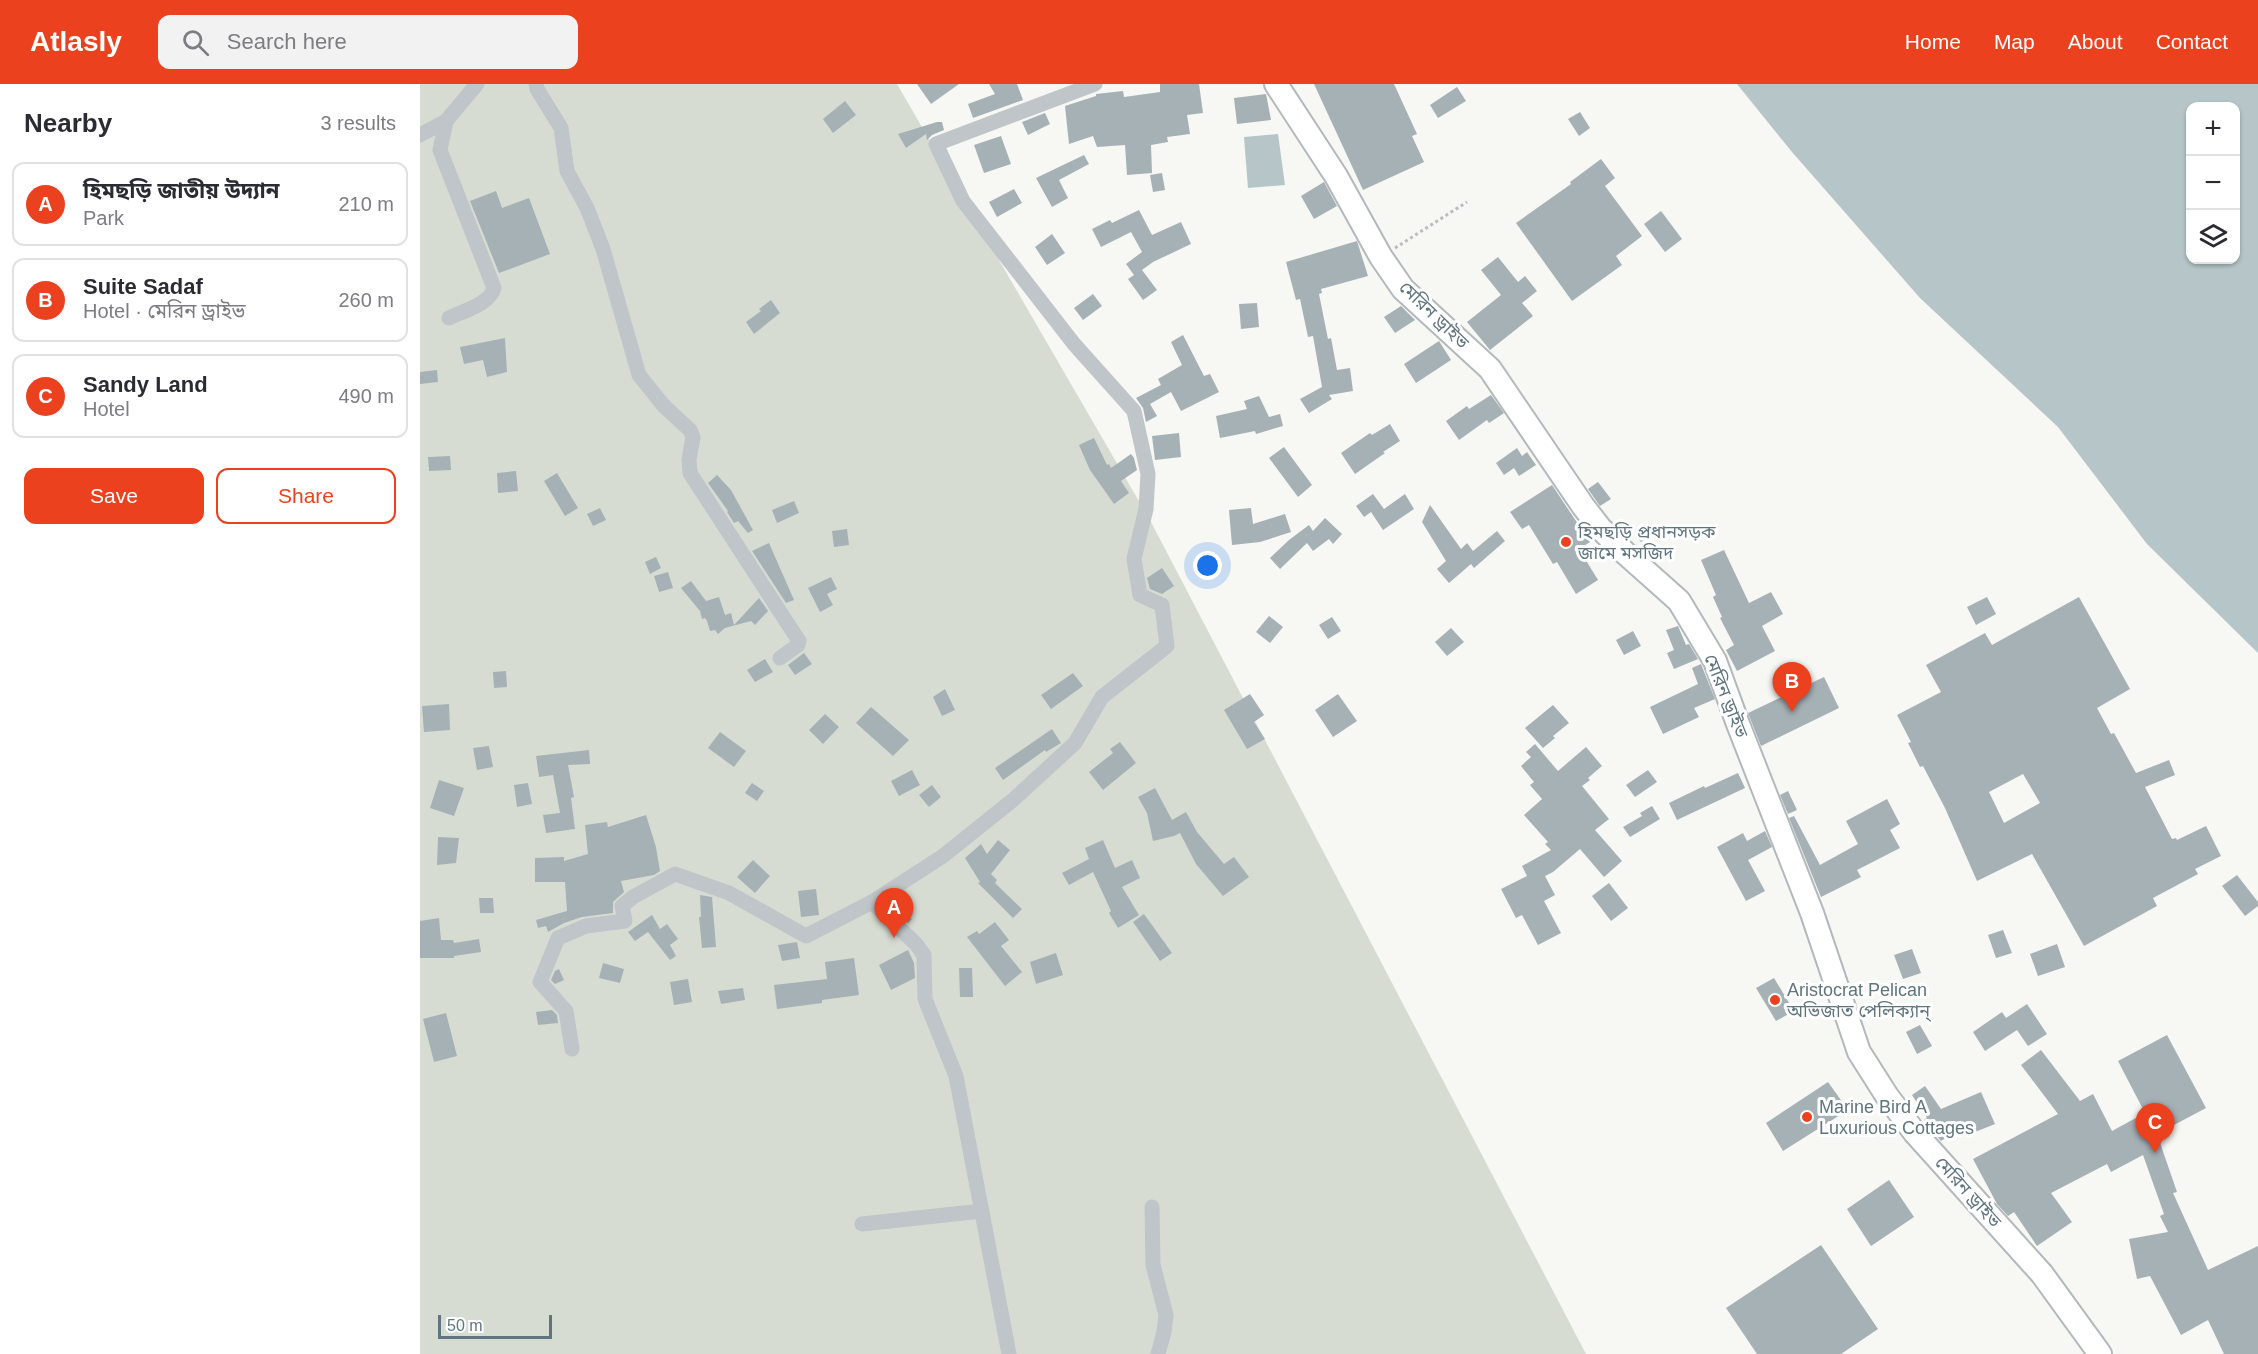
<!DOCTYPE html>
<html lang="en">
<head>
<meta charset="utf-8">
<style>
  :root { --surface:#fff; --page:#f2f2f3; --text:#2b2b33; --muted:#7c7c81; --line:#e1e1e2; --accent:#ec411f }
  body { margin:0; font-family:Helvetica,"Noto Sans Bengali",sans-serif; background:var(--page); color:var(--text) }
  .controls { position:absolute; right:18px; top:18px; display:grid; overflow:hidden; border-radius:12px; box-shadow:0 2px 4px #0004 }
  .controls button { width:54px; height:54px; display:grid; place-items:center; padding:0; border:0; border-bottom:2px solid var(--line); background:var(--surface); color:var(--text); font:30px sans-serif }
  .scale { position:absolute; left:18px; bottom:15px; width:114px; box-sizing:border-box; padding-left:6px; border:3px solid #607580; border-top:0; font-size:16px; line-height:21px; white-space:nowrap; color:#607580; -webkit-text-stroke:4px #fff; paint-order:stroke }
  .you { position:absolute; left:788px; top:482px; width:21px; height:21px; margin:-15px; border:4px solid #fff; border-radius:50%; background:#1a73e8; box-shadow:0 0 0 9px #1a73e833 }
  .badge { display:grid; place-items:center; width:39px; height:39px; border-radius:50%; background:var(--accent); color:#fff; font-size:20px; font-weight:700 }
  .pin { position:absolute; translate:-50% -50px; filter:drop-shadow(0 2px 3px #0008) }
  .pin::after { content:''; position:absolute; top:32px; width:21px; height:18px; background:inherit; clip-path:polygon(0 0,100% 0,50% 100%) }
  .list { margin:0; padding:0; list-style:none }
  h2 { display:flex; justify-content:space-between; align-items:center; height:78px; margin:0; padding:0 24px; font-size:26px }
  h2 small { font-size:20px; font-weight:400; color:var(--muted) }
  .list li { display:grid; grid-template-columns:39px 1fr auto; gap:18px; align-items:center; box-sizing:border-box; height:84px; margin:0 12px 12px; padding:0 12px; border:2px solid var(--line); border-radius:12px }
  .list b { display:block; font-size:22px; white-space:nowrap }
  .list p { margin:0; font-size:20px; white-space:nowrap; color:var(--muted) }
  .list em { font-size:20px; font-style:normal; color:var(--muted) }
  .actions { display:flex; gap:12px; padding:18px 24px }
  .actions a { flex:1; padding:14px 0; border:2px solid var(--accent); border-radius:12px; text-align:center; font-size:21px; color:var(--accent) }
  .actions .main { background:var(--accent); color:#fff }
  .icon { flex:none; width:33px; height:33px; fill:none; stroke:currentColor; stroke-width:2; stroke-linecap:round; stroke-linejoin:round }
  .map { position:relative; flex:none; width:1838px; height:1270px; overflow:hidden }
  header { display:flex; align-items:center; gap:36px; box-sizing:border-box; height:84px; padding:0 30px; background:var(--accent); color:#fff }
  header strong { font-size:28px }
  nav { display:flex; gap:33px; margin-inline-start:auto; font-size:21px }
  .search { width:420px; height:54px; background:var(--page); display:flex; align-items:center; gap:15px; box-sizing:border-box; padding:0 21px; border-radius:12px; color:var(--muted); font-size:22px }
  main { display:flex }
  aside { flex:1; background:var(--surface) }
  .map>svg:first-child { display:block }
</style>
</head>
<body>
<header>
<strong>Atlasly</strong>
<div class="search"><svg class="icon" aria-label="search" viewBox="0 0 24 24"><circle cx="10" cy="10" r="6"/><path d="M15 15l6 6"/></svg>Search here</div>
<nav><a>Home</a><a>Map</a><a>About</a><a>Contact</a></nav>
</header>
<main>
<aside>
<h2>Nearby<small>3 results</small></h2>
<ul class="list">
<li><span class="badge">A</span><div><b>হিমছড়ি জাতীয় উদ্যান</b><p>Park</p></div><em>210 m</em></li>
<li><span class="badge">B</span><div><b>Suite Sadaf</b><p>Hotel · মেরিন ড্রাইভ</p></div><em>260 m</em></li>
<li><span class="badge">C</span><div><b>Sandy Land</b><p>Hotel</p></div><em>490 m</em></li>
</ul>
<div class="actions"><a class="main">Save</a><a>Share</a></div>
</aside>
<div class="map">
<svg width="1838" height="1270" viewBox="0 0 1838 1270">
  <rect width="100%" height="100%" fill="#f7f7f4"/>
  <path fill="#d7dcd3" d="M0 0H477L731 438 1166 1270H0Z"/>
  <g fill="#b6c5c8" fill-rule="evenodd">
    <path d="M1317 0H1838V569L1727 460 1638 343 1500 214 1372 68ZM1816 22V176H1770V22Z"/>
    <path d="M858 50 865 101 828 104 824 53Z"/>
  </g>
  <g fill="#a6b1b6" fill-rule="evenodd">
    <path d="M497 0H539L511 20Z"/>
    <path d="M569 0H597L603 16 553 34 548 20 575 10Z"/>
    <path d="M740 0H779L783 29 767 31 770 50 747 53 748 58 731 61 732 89 707 91 705 61 677 63 673 52 649 60 645 22 676 12V10L703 7 704 13 740 8Z"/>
    <path d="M894 0H974L997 50 992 52 1004 78 943 106Z"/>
    <path d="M1037 3 1046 17 1018 34 1010 21Z"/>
    <path d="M846 10 851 36 817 40 814 14Z"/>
    <path d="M425 17 436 31 413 49 403 35Z"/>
    <path d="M1160 28 1170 44 1159 52 1148 35Z"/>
    <path d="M625 29 630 40 608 51 602 38Z"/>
    <path d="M517 38H522L524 46 512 51 507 56 506 50 486 64 478 50Z"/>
    <path d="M581 52 591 80 564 89 554 61Z"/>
    <path d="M664 71 669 80 639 96 648 114 632 123 616 94Z"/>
    <path d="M1181 75 1195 94 1185 102 1222 152 1196 172 1202 181 1152 217 1096 139 1151 100 1150 98Z"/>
    <path d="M742 89 745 106 733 108 730 91Z"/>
    <path d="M904 98 917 122 894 135 881 112Z"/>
    <path d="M594 105 602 119 577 133 569 118Z"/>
    <path d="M76 107 82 124 109 114 130 170 79 189 50 117Z"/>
    <path d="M719 126 732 151 761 138 771 160 733 178 722 186 737 206 723 216 708 195 714 191 706 180 722 168 711 148 681 163 672 145 690 136 692 139Z"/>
    <path d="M1241 127 1262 155 1245 168 1224 140Z"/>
    <path d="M632 150 645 169 627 181 615 163Z"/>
    <path d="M937 157 948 192 901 205 902 209 899 210 908 255 911 254 917 286 930 284 933 307 909 311 912 315 889 329 880 315 902 303 893 252 888 253 880 215 876 216 866 178Z"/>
    <path d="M1078 173 1098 198 1105 192 1117 207 1102 219 1113 232 1070 266 1047 238 1081 211 1061 186Z"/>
    <path d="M673 210 682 222 663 236 654 224Z"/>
    <path d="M351 216 360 229 334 250 326 238 341 227 339 225Z"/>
    <path d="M837 219 839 243 821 245 819 220Z"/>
    <path d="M981 222 995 236 975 249 964 233Z"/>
    <path d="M763 251 784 292 790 290 799 308 761 327 751 308 730 320 737 332 726 338 723 324 716 314 741 301 738 295 762 281 751 258Z"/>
    <path d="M85 254 87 288 67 293 63 276 44 280 40 263Z"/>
    <path d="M1019 257 1031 276 996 299 984 280Z"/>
    <path d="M17 286 18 298 0 300V288Z"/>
    <path d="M1071 311 1084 329 1069 339 1067 336 1039 356 1026 337 1047 322 1049 325Z"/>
    <path d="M839 312 849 333 860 330 863 342 836 350 835 347 800 354 796 332 827 325 824 317Z"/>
    <path d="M970 340 980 357 963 368 965 369 935 390 921 369 950 349 952 351Z"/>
    <path d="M759 349 761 373 735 376 732 352Z"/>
    <path d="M674 354 687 381 689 380 691 384 711 370 714 374 717 386 701 397 709 409 694 420 670 386 659 361Z"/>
    <path d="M864 363 892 401 878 413 849 374Z"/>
    <path d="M1097 364 1102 372 1107 368 1116 381 1099 392 1094 384 1084 391 1076 379Z"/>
    <path d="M30 372 31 386 9 387 8 373Z"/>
    <path d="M96 387 98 407 78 409 77 389Z"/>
    <path d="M137 389 158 424 145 432 124 397Z"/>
    <path d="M297 391 311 406 333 446 328 449 318 437 314 439 307 428 308 427 288 399Z"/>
    <path d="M1178 398 1191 415 1180 422 1168 405Z"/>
    <path d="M1132 401 1170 458 1159 465 1178 496 1156 510 1137 478 1133 480 1109 441 1102 445 1090 428Z"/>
    <path d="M953 410 964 425 985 410 994 425 963 446 951 428 944 433 936 422Z"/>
    <path d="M374 417 379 429 357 439 352 426Z"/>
    <path d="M1010 421 1041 465 1047 459 1053 467 1077 447 1085 457 1054 484 1051 480 1029 499 1017 485 1026 477 1002 438Z"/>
    <path d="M180 424 186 436 173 442 167 430Z"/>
    <path d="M831 424 833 440 865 430 871 448 840 458 812 461 809 426Z"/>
    <path d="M905 434 922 450 913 460 909 455 893 467 887 459 860 485 850 474 869 456 889 441 893 447Z"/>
    <path d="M427 445 429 461 414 463 412 447Z"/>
    <path d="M349 459 374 516 366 519 332 467Z"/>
    <path d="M1304 466 1329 519 1351 508 1363 530 1342 542 1355 567 1317 587 1306 566 1314 561 1300 534 1302 533 1293 513 1296 511 1281 476Z"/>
    <path d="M236 473 241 484 230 490 225 478Z"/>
    <path d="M742 484 754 502 742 510 730 505 727 494Z"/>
    <path d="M248 488 253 504 239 508 234 492Z"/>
    <path d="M411 493 417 505 407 510 413 521 400 528 388 504Z"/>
    <path d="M271 497 286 517 299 513 305 531 311 529 314 541 339 514 348 527 335 541 331 537 305 544 298 550 295 546 290 547 287 537 285 534 282 535 280 527 261 504Z"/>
    <path d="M1567 513 1576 530 1556 541 1547 523Z"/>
    <path d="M1659 513 1710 605 1677 624 1691 650 1694 649 1716 689 1749 676 1755 691 1725 703 1752 755 1756 754 1757 756 1786 742 1801 772 1775 785 1778 790 1733 814 1737 822 1664 862 1612 770 1557 797 1525 724 1503 682 1500 683 1488 659 1491 658 1477 631 1521 608 1506 581 1565 549 1572 561ZM1603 690 1620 719 1584 739 1569 708Z"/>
    <path d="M849 532 863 543 850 559 836 548Z"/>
    <path d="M912 533 921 547 908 555 899 541Z"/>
    <path d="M1258 542 1266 561 1269 560 1278 575 1254 585 1247 569 1254 566 1246 546Z"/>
    <path d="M1031 544 1044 558 1027 572 1015 558Z"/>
    <path d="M1213 547 1221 562 1204 571 1196 556Z"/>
    <path d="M384 569 392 580 375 591 368 581Z"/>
    <path d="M345 575 353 588 335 598 327 586Z"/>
    <path d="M1281 580 1295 615 1274 624 1279 633 1243 650 1230 623 1278 600 1272 584Z"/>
    <path d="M86 587 87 603 74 604 73 588Z"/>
    <path d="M653 589 663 602 631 625 621 611Z"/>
    <path d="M1404 593 1419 624 1341 662 1328 629Z"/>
    <path d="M525 605 535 626 522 632 513 613Z"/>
    <path d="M830 610 844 631 834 638 845 655 827 665 804 626Z"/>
    <path d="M918 610 937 637 913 653 895 626Z"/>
    <path d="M29 620 30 646 4 648 2 622Z"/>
    <path d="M1133 621 1149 639 1133 652 1135 654 1123 664 1105 644Z"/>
    <path d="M451 623 489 656 473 672 436 639Z"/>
    <path d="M405 630 419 643 403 660 389 646Z"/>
    <path d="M632 645 641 659 626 668 625 666 583 696 575 684Z"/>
    <path d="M300 648 326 667 314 683 288 664Z"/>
    <path d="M700 658 716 679 683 706 669 688 693 669 690 665Z"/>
    <path d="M1115 660 1138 687 1166 663 1182 682 1168 694 1170 696 1162 702 1189 735 1175 746 1202 777 1184 793 1160 765 1133 788 1125 792 1135 811 1124 817 1141 849 1118 861 1102 831 1096 834 1081 805 1107 792 1102 782 1131 766 1125 760 1128 758 1104 731 1122 715 1110 701 1114 698 1101 682 1111 673 1106 668Z"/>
    <path d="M69 662 73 683 57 686 53 664Z"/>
    <path d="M169 666 170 680 148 681 154 713 151 714 155 745 126 749 123 731 140 729 133 691 119 693 116 672Z"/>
    <path d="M492 686 500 701 479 712 471 697Z"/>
    <path d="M1228 686 1237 698 1215 713 1206 701Z"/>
    <path d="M1318 689 1325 704 1257 736 1249 719 1284 702 1285 704Z"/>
    <path d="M19 696 44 704 34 732 10 724Z"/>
    <path d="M108 699 112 720 97 723 94 701Z"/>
    <path d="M332 699 344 707 337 717 325 709Z"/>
    <path d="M512 701 521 713 509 723 499 711Z"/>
    <path d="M735 704 752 736 766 728 777 748 804 780 814 773 829 793 803 812 776 780 760 749 754 752 733 757 727 729 718 713Z"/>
    <path d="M1368 707 1377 726 1368 730 1360 711Z"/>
    <path d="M1467 715 1480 740 1470 746 1480 764 1437 786 1441 793 1401 813 1369 734 1374 732 1400 781 1438 760 1426 737Z"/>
    <path d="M1232 722 1240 735 1210 753 1203 743 1222 732 1220 729Z"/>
    <path d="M226 731 236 763 240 787 234 791 201 797 204 808 193 818V829L162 833 144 839 128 848 126 842 118 844 116 836 147 827 145 798H115V774L144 773V777L168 770 165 741 187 738 188 743Z"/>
    <path d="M1345 747 1352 763 1328 776 1345 807 1326 817 1297 763 1323 749 1327 757Z"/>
    <path d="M18 753 39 754 36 779 17 781Z"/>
    <path d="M578 756 590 766 571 790 577 796 575 799 602 825 593 834 558 799 560 798 545 774 561 760 567 770Z"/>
    <path d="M683 756 695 784 712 776 720 794 702 803 719 831 698 844 689 829 691 827 673 788 649 801 642 789 669 775 665 764Z"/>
    <path d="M333 776 350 792 335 809 317 793Z"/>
    <path d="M1817 791 1838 818V822L1825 832 1802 802Z"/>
    <path d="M1189 799 1208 824 1191 837 1172 812Z"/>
    <path d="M396 805 399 831 381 833 378 807Z"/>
    <path d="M280 811 292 813 296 863 282 864 279 833H281Z"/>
    <path d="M59 814H73L74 829H60Z"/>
    <path d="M479 824 492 835 488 839 476 828Z"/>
    <path d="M724 830 752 869 740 877 713 838Z"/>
    <path d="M232 831 240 845 247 840 258 855 250 861 256 872 250 876 228 848 215 857 208 848Z"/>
    <path d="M19 834 21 856H33L34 859 59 855 61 868 34 872V874H0V837Z"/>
    <path d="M575 838 589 856 581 862 602 888 585 902 547 853 557 847 559 850Z"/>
    <path d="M1583 846 1592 869 1576 874 1568 851Z"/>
    <path d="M377 858 380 874 362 877 358 861Z"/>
    <path d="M1637 860 1645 883 1618 892 1610 870Z"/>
    <path d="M1492 865 1501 889 1483 895 1474 871Z"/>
    <path d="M488 866 494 879 495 894 471 906 459 881Z"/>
    <path d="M636 869 643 891 616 900 610 878Z"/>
    <path d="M434 874 439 911 402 916V919L357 925 354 901 407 895 405 878Z"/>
    <path d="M183 879 204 885 200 899 179 894Z"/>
    <path d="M539 884H552L553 913H540Z"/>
    <path d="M139 885 144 896 135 900 131 896 135 887Z"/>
    <path d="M1354 894 1374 927 1356 937 1336 904Z"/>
    <path d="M268 895 272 918 254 921 250 898Z"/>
    <path d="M323 904 325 916 301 920 298 907Z"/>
    <path d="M1607 920 1627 950 1608 962 1597 946 1565 967 1553 948 1582 928 1586 934Z"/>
    <path d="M132 926 137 931 138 939 118 941 116 928Z"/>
    <path d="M26 929 37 972 14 978 3 935Z"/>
    <path d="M1500 941 1512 962 1497 970 1486 948Z"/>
    <path d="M1747 951 1786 1024 1737 1050 1757 1108 1753 1109 1788 1186 1838 1162V1270H1804L1788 1236 1761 1251 1730 1192 1717 1195 1709 1155 1748 1148 1740 1132 1744 1130 1723 1071 1691 1088 1687 1080 1631 1109 1652 1138 1617 1162 1594 1128 1588 1132 1577 1120 1553 1075 1638 1030 1601 981 1621 966 1660 1017 1673 1010 1692 1047 1725 1029 1698 977Z"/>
    <path d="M1408 998 1428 1026 1363 1067 1346 1039Z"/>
    <path d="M1505 1002 1521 1025 1561 1008 1575 1040 1550 1050 1546 1041 1521 1057 1504 1036 1507 1034 1492 1011Z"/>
    <path d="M1469 1096 1494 1133 1451 1162 1427 1125Z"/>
    <path d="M1401 1161 1458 1245 1421 1270H1337L1306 1224Z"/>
  </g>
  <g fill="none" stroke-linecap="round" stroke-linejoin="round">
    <g stroke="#b1b9bd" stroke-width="26">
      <path id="secondary" d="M856 0 916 92 961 173 983 205 1070 285 1163 422 1180 444 1204 468 1259 517 1295 577 1318 640 1392 829 1439 968 1467 1012 1495 1049 1622 1190 1680 1270"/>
    </g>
    <g stroke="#b9bdbf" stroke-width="3" stroke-dasharray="3 3" stroke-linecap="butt">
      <path d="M975 164 1047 118"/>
      <path d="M1220 457 1239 443"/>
    </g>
    <g stroke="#bfc5c8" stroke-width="15">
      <path d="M116 0 117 5 141 44 147 87 167 124 183 165 219 291 244 322 270 346 273 353 269 376 270 389 379 557 378 561 360 574"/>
      <path d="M26 37 20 66 74 204C70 220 43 227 29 234"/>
      <path d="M0 51 26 37 57 0"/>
      <path d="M452 818 496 860 504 871 505 915 536 992 589 1270"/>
      <path d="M152 965 146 927 120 898 138 854 166 842 205 837 202 822 213 813 255 790 309 809 386 852 452 818 523 772 594 715 655 659 682 613 747 562 742 521 720 511 714 475 726 425 728 390 714 327 654 260 543 117 516 60 675 0"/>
      <path d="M732 1123 733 1181 746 1231 744 1248 738 1270"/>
      <path d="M442 1140 562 1127"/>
    </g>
    <use href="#secondary" stroke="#fff" stroke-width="22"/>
  </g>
  <g fill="#ec411f" stroke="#fff" stroke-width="2">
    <circle cx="1146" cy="458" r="6"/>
    <circle cx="1355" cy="916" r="6"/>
    <circle cx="1387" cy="1033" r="6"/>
  </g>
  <g text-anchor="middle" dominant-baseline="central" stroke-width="6" stroke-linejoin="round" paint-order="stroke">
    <g font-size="18" fill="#607580" stroke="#fff">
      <text transform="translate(1014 231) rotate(44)">মেরিন ড্রাইভ</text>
      <text transform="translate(1306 612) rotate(68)">মেরিন ড্রাইভ</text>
      <text transform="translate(1548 1108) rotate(48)">মেরিন ড্রাইভ</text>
    </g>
    <g font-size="18" fill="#607580" stroke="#fff" text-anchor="start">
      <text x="1158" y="448">হিমছড়ি প্রধানসড়ক<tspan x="1158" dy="21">জামে মসজিদ</tspan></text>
      <text x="1367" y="906">Aristocrat Pelican<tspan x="1367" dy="21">অভিজাত পেলিক্যান্</tspan></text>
      <text x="1399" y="1023">Marine Bird A<tspan x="1399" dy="21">Luxurious Cottages</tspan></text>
    </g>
  </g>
</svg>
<div class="controls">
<button>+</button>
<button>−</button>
<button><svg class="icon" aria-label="layers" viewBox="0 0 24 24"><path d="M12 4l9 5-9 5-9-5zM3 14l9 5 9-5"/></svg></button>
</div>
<div class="scale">50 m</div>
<div class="you"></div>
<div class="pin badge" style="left:474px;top:854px">A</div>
<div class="pin badge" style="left:1372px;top:628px">B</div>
<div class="pin badge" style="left:1735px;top:1069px">C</div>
</div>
</main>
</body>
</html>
